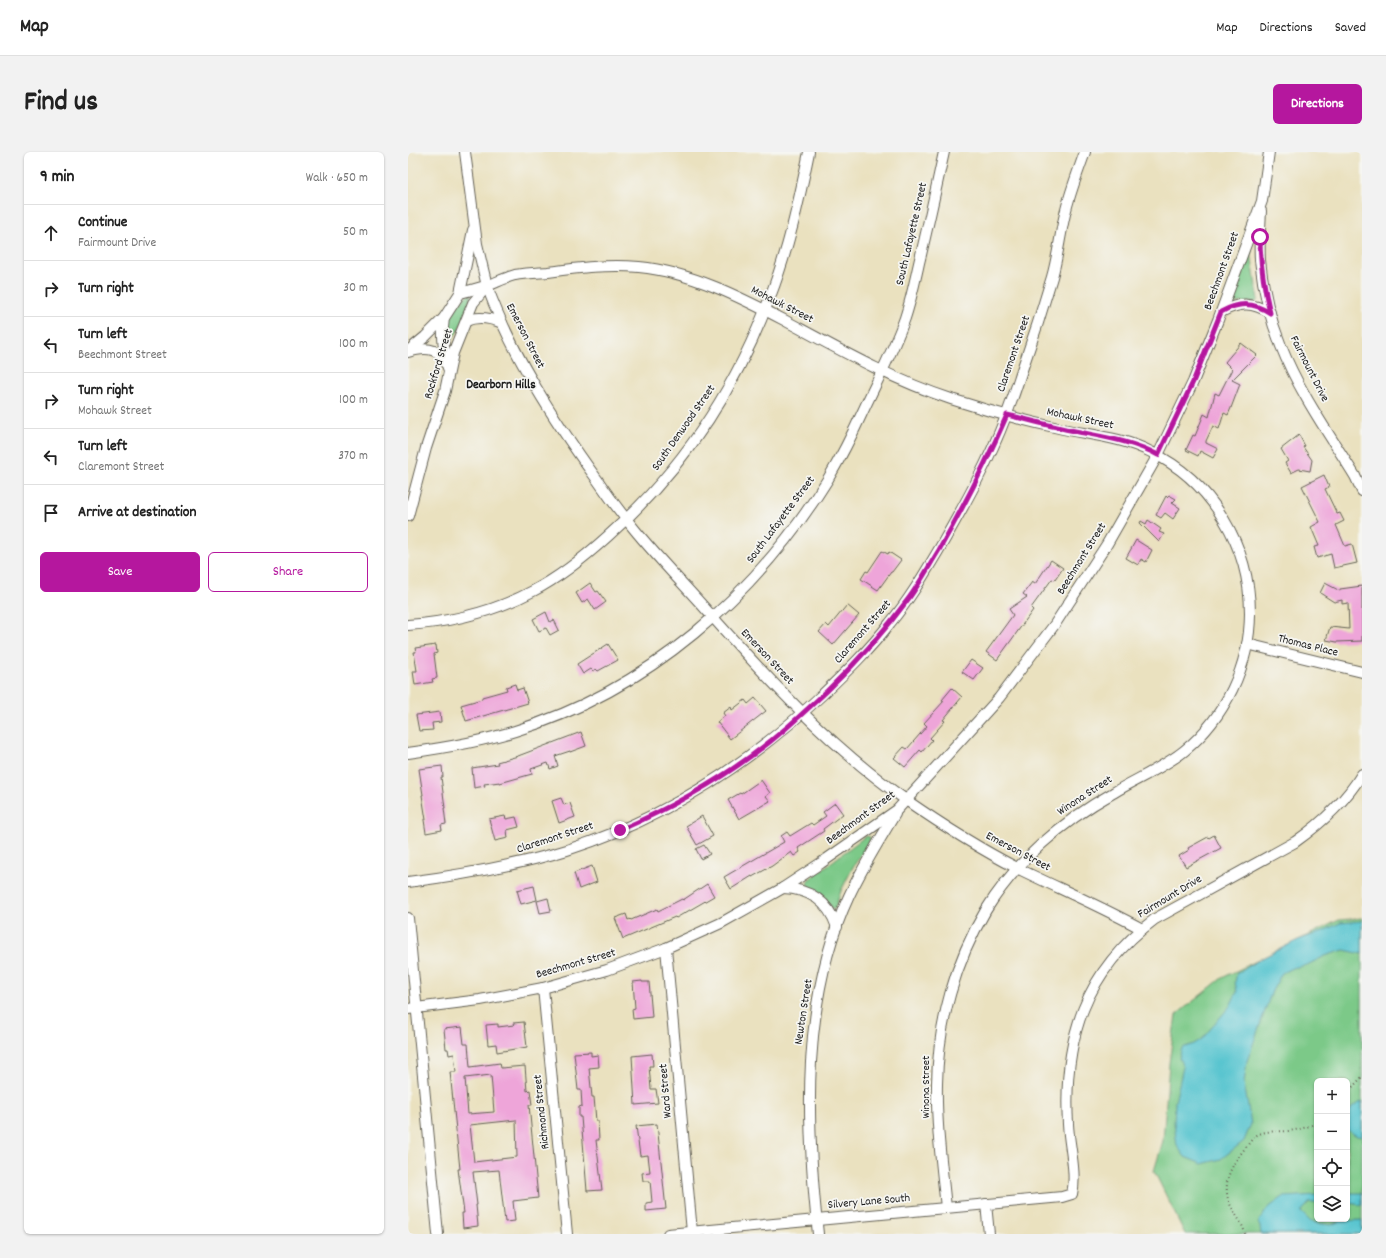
<!DOCTYPE html>
<html lang="en">
<head>
<meta charset="utf-8">
<style>
  :root { --surface:#fff; --page:#f2f2f2; --text:#222; --muted:#767676; --line:#e0e0e0; --accent:#b5179e }
  body { margin:0; font-family:Dekko,sans-serif; background:var(--page); color:var(--text) }
  .controls { position:absolute; right:12px; bottom:12px; display:grid; overflow:hidden; border-radius:6px; box-shadow:0 1px 3px #0004 }
  .controls button { width:36px; height:36px; display:grid; place-items:center; padding:0; border:0; border-bottom:1px solid var(--line); background:var(--surface); color:var(--text); font:20px sans-serif }
  .stop { position:absolute; width:12px; height:12px; margin:-9px; border:3px solid #b5179e; border-radius:50%; background:#fff }
  .stop.end { background:#b5179e; border-color:#fff; box-shadow:0 1px 4px #0008 }
  .list { margin:0; padding:0; list-style:none }
  h2 { display:flex; justify-content:space-between; align-items:center; height:52px; margin:0; padding:0 16px; font-size:17px }
  h2 small { font-size:13px; font-weight:400; color:var(--muted) }
  .list li { display:grid; grid-template-columns:26px 1fr auto; gap:12px; align-items:center; box-sizing:border-box; height:56px; padding:0 16px; border-top:1px solid var(--line) }
  .list b { display:block; font-size:15px; white-space:nowrap }
  .list p { margin:0; font-size:13px; white-space:nowrap; color:var(--muted) }
  .list em { font-size:13px; font-style:normal; color:var(--muted) }
  .actions { display:flex; gap:8px; padding:12px 16px }
  .actions a { flex:1; padding:9px 0; border:1px solid var(--accent); border-radius:6px; text-align:center; font-size:14px; color:var(--accent) }
  .actions .main { background:var(--accent); color:#fff }
  .icon { flex:none; width:22px; height:22px; fill:none; stroke:currentColor; stroke-width:2; stroke-linecap:round; stroke-linejoin:round }
  .map { position:relative; flex:none; width:954px; height:1082px; overflow:hidden; border-radius:6px }
  header { display:flex; align-items:center; gap:24px; box-sizing:border-box; height:56px; padding:0 20px; background:var(--surface); border-bottom:1px solid var(--line) }
  header strong { font-size:19px }
  nav { display:flex; gap:22px; margin-inline-start:auto; font-size:14px }
  .intro { display:flex; align-items:center; justify-content:space-between; box-sizing:border-box; height:96px; padding:0 24px }
  h1 { margin:0; font-size:28px }
  .button { padding:10px 18px; border-radius:6px; background:var(--accent); color:#fff; font-size:14px; font-weight:700 }
  main { display:flex; gap:24px; padding:0 24px }
  aside { flex:1; background:var(--surface); border-radius:6px; box-shadow:0 1px 3px #0004 }
  .map>svg:first-child { display:block }
</style>
</head>
<body>
<header>
<strong>Map</strong>
<nav><a>Map</a><a>Directions</a><a>Saved</a></nav>
</header>
<div class="intro"><h1>Find us</h1><a class="button">Directions</a></div>
<main>
<aside>
<h2>9 min<small>Walk · 650 m</small></h2>
<ul class="list">
<li><svg class="icon" aria-label="ahead" viewBox="0 0 24 24"><path d="M12 20V5M6 11l6-6 6 6"/></svg><div><b>Continue</b><p>Fairmount Drive</p></div><em>50 m</em></li>
<li><svg class="icon" aria-label="right" viewBox="0 0 24 24"><path d="M7 20v-9h11M14 6l5 5-5 5"/></svg><div><b>Turn right</b></div><em>30 m</em></li>
<li><svg class="icon" aria-label="left" viewBox="0 0 24 24"><path d="M17 20v-9H6M10 6l-5 5 5 5"/></svg><div><b>Turn left</b><p>Beechmont Street</p></div><em>100 m</em></li>
<li><svg class="icon" aria-label="right" viewBox="0 0 24 24"><path d="M7 20v-9h11M14 6l5 5-5 5"/></svg><div><b>Turn right</b><p>Mohawk Street</p></div><em>100 m</em></li>
<li><svg class="icon" aria-label="left" viewBox="0 0 24 24"><path d="M17 20v-9H6M10 6l-5 5 5 5"/></svg><div><b>Turn left</b><p>Claremont Street</p></div><em>370 m</em></li>
<li><svg class="icon" aria-label="arrive" viewBox="0 0 24 24"><path d="M6 21V4h12l-3 4 3 4H6"/></svg><div><b>Arrive at destination</b></div></li>
</ul>
<div class="actions"><a class="main">Save</a><a>Share</a></div>
</aside>
<div class="map">
<svg width="954" height="1082" viewBox="0 0 954 1082">
  <rect width="100%" height="100%" fill="#f6f6f2"/>
  <filter id="ink" filterUnits="userSpaceOnUse"><feTurbulence type="fractalNoise" baseFrequency=".025" numOctaves="2"/><feDisplacementMap in="SourceGraphic" scale="8" xChannelSelector="R" yChannelSelector="G"/><feConvolveMatrix kernelMatrix="1 2 1 2 8 2 1 2 1" color-interpolation-filters="sRGB"/></filter>
  <filter id="wash" filterUnits="userSpaceOnUse"><feTurbulence type="fractalNoise" baseFrequency=".012" numOctaves="4" result="noise"/><feDisplacementMap in="SourceGraphic" scale="16" xChannelSelector="R" yChannelSelector="G"/><feGaussianBlur stdDeviation="0.9" result="paint"/><feColorMatrix in="noise" values="0 0 0 0 0 0 0 0 0 0 0 0 0 0 0 0 0 1.4 0 .05"/><feComposite in="paint" operator="in"/></filter>
  <g filter="url(#wash)">
    <rect width="100%" height="100%" fill="#eae1bf"/>
    <g fill="#7bc988" stroke="#4c7252" fill-rule="evenodd">
      <path d="M840 97 843 98V100L850 148 848 150 825 151 823 147Z"/>
      <path d="M61 142 63 143V145C60 156 51 185 40 189 35 172 48 151 61 142Z"/>
      <path d="M459 684 462 685V689L445 715 433 739 427 757H424L415 744 399 733 400 728 455 686Z"/>
      <path d="M954 766V1082H777L746 1019 755 989 761 911 768 863 814 826 931 768ZM909 929H939V1067H909Z"/>
    </g>
    <g fill="#57c4cf" stroke="#3a7076">
      <path d="M954 769V802L936 798 917 804 899 813 884 816 874 821 864 839 839 909 836 931 843 972 836 989 813 1007 794 1012 777 1005 769 994 766 971 767 950 775 915 771 906 774 896 786 892 794 887 822 854 829 840 827 830 829 821 856 805 890 788 913 780 932 771Z"/>
      <path d="M954 949V985L949 984 939 978V960Z"/>
      <path d="M939 1041H954V1053L939 1051Z"/>
      <path d="M909 1043V1051H901L893 1060 903 1070 923 1073 932 1069 954 1068V1082H853L851 1069 860 1056 875 1045Z"/>
    </g>
    <g id="blocks">
      <g fill="#eea5d9" fill-rule="evenodd">
        <path d="M833 191 849 203 824 228 832 232 823 256 820 263 816 261 811 277 805 274 798 289V291L810 297 805 306 792 299 790 304 778 298 785 283 787 284 796 262 801 265 807 241 811 243 824 217 817 210Z"/>
        <path d="M891 283 897 294 895 295 904 308 902 319 891 317 883 321 877 311 880 309 873 297Z"/>
        <path d="M916 323 921 335 917 337 929 362 932 361 936 369 928 373 937 394 944 392 949 411 926 416 923 402 909 406 906 395 911 394 903 375 912 370 894 334Z"/>
        <path d="M761 343 768 347 764 351 772 356 765 367 757 361 753 366 748 363 758 344 759 345Z"/>
        <path d="M740 368 753 377 751 380 756 382 751 390 732 371 733 369 738 372Z"/>
        <path d="M728 388 744 398 738 410 733 407 730 413 718 406Z"/>
        <path d="M474 399 480 402 481 400 493 408 484 420H483L470 438 453 427 458 419 460 420Z"/>
        <path d="M643 408 655 416 647 428 644 427 623 456 625 458 589 508 578 500 605 463 601 457 619 445 615 442 624 430 627 432Z"/>
        <path d="M182 431 188 440 190 439 198 450 187 458 180 447 174 451 168 441Z"/>
        <path d="M917 431 932 439V437L954 434V489L929 490 918 488 922 475 941 477 940 451 934 452V448L926 450 912 441Z"/>
        <path d="M439 453 451 463 425 493 411 480 418 472 421 475Z"/>
        <path d="M138 460 142 470 146 468 151 478 142 483 138 476 131 479 125 467Z"/>
        <path d="M200 492 210 508 190 519 188 517 185 519 183 517 175 522 169 512Z"/>
        <path d="M28 493 29 501 26 502 29 526 24 527 25 530 7 533 5 519H9L6 500H8L7 496Z"/>
        <path d="M563 508 575 516 566 528 554 520Z"/>
        <path d="M107 532 109 538 115 536 120 551 58 569 53 553 74 547V545L99 538 98 535Z"/>
        <path d="M544 536 554 545 535 568 537 569 522 586 524 588 514 600 512 598 497 615 486 606 496 595 499 597 519 574 516 571 536 549 534 548Z"/>
        <path d="M347 546 358 559 322 587 309 570 317 564 315 561 323 555 324 558 337 548 340 552Z"/>
        <path d="M32 560 33 570 24 571 25 578 11 579 8 563Z"/>
        <path d="M173 580 178 594 162 600V599L147 604 150 614 142 617 140 611 123 617 124 622 92 631V630L76 632 77 634 66 636 64 616 90 612 89 610 110 604Z"/>
        <path d="M34 614 35 625H33L37 656H36L38 672 33 673 34 678 18 681 16 668H18L14 643H15L11 617Z"/>
        <path d="M353 628 362 641 358 644 362 649 331 667 320 648 332 641 333 642Z"/>
        <path d="M153 646 156 653 162 651 167 665 151 671 144 649Z"/>
        <path d="M427 651 435 662 415 677 416 679 390 696 392 700 386 704 383 700 364 714 344 725V724L323 737 316 725 376 690 373 684 379 680 382 684 403 671 405 673 418 664 415 660Z"/>
        <path d="M97 664 98 667 108 665 111 675 99 678 100 686 87 689 81 667Z"/>
        <path d="M294 664 305 684 289 693 278 674Z"/>
        <path d="M806 683 813 696 778 715 771 704 781 698 780 696 800 685 801 686Z"/>
        <path d="M296 693 302 702 293 707 288 697Z"/>
        <path d="M184 714 189 730 171 737 166 721Z"/>
        <path d="M299 732 306 744 268 766 267 765 215 787 207 766 218 762 220 768 222 767 223 768 249 757 250 759 274 747 275 748Z"/>
        <path d="M126 734 129 748 113 752 109 738Z"/>
        <path d="M140 746 143 759 132 761 129 749Z"/>
        <path d="M234 829V830H241L244 865 225 867 224 857 227 856 225 830Z"/>
        <path d="M116 870 119 895 89 900 88 892 80 893 78 873 90 872V875L106 873 105 871Z"/>
        <path d="M54 875 56 892H60L62 915 92 911 93 916 117 914 119 939 122 938 124 953H121L130 1046 105 1049 107 1069 97 1070 91 1018 65 1020 69 1053H68L70 1074 55 1076 54 1061H56L50 1017H52L42 920H48L46 902 41 903 40 897H38L36 877ZM83 923 86 960 60 962 57 926ZM108 968 109 1005 66 1010 62 973Z"/>
        <path d="M183 900V904L190 903 191 915 181 916 184 945H186L188 969H190L191 988H188L194 1038 179 1039 173 965H171V955L174 954 173 938H170L166 901Z"/>
        <path d="M244 902 245 914H241L243 937H248L250 951 227 953 224 904Z"/>
        <path d="M249 972 258 1057 238 1059V1051L244 1050 242 1029H235L234 1021 242 1020 240 1003 232 1004 228 974Z"/>
      </g>
    </g>
  </g>
  <g filter="url(#ink)">
    <use href="#blocks" fill-opacity="0" stroke="#646155" stroke-width="1"/>
    <g fill="none" stroke-linecap="round" stroke-linejoin="round">
      <g stroke="#646155" stroke-width="12">
        <g id="street">
          <path d="M853 59C852 75 851 92 852 108 855 137 862 167 873 194 891 240 921 282 947 324L954 339"/>
          <path d="M79 134C104 203 146 268 188 326 198 340 208 355 219 368 242 398 269 425 294 453 356 523 421 594 498 648 534 673 572 697 611 717 652 737 694 755 734 777"/>
          <path d="M52 141 65 78"/>
          <path d="M813 160C832 150 845 150 862 161"/>
          <path d="M36 166C33 183 36 200 40 216"/>
          <path d="M58 169C69 164 82 166 94 171"/>
          <path d="M0 199 17 185 36 166 52 141C62 138 73 136 84 132 91 129 99 125 107 123 117 121 129 121 140 120 170 116 200 112 231 115 283 120 332 145 378 169 432 198 485 228 543 247 580 259 617 269 655 277 684 283 716 286 743 300 804 329 842 395 842 461 842 513 817 566 776 599 755 616 728 627 705 641 655 669 608 709 578 758 547 810 530 871 529 932 528 973 534 1015 538 1056"/>
          <path d="M0 200C10 197 24 194 32 203 34 205 36 209 37 211"/>
          <path d="M0 364 18 296 37 239 45 201 65 151 79 134 69 92 57 0"/>
          <path d="M0 473C44 470 86 460 125 439 152 425 178 404 200 384 273 319 328 237 362 145 380 99 391 49 401 0"/>
          <path d="M839 492 954 520"/>
          <path d="M0 601C36 596 72 590 107 579 239 539 348 443 420 327 433 305 445 281 456 257 470 227 486 197 497 166 503 148 507 129 511 111 520 74 528 37 536 0"/>
          <path d="M0 730C54 723 107 714 159 698 256 667 342 611 415 542 439 519 462 497 482 471 502 447 517 421 533 394 557 352 581 309 598 264 604 249 609 233 614 218 625 187 635 156 644 125 650 104 652 83 657 62 662 40 670 20 677 0"/>
          <path d="M375 736C402 737 420 749 429 775"/>
          <path d="M0 766 30 1082"/>
          <path d="M258 796 284 1080"/>
          <path d="M135 836 159 1082"/>
          <path d="M0 857 72 848 135 836 199 818 258 796 313 771 375 736 413 711 489 658 591 546 647 472 699 392 750 303 785 230 810 168 854 49 861 0"/>
          <path d="M578 1052 581 1082"/>
          <path d="M260 1082 654 1045 664 1042C669 1021 661 994 660 972 655 887 677 819 747 767L887 690C914 671 937 650 954 622"/>
          <path d="M410 1082C398 971 393 847 441 744 454 716 471 689 487 662"/>
        </g>
      </g>
      <g stroke="#646155" stroke-width="2" stroke-dasharray="1 3" stroke-linecap="butt">
        <path d="M939 941 954 925"/>
        <path d="M837 1082C834 1067 820 1056 819 1041 817 1022 828 1007 839 994 842 990 845 985 849 983 858 978 870 980 880 979 890 978 900 975 909 971"/>
      </g>
      <use href="#street" stroke="#fff" stroke-width="10"/>
    </g>
  </g>
  <g fill="none" stroke-linecap="round" stroke-linejoin="round" filter="url(#ink)">
    <path stroke="#b5179e" stroke-width="5" d="M212 678C271 652 327 620 376 578 391 565 405 552 419 539 449 510 476 480 501 446 512 431 521 414 531 398 556 354 579 309 599 263 617 267 635 272 653 276 686 284 721 287 750 303L785 230 813 160C831 150 845 150 862 161 856 136 852 111 852 85"/>
  </g>
  <g text-anchor="middle" dominant-baseline="central" stroke-width="3.5" stroke-linejoin="round" paint-order="stroke">
    <g font-size="12" fill="#1c1c1c" stroke="#f6f6f2">
      <text transform="translate(504 82) rotate(-77)">South Lafayette Street</text>
      <text transform="translate(814 119) rotate(-70)">Beechmont Street</text>
      <text transform="translate(374 153) rotate(27)">Mohawk Street</text>
      <text transform="translate(117 184) rotate(63)">Emerson Street</text>
      <text transform="translate(606 202) rotate(-71)">Claremont Street</text>
      <text transform="translate(31 212) rotate(-73)">Rockford Street</text>
      <text transform="translate(901 217) rotate(63)">Fairmount Drive</text>
      <text transform="translate(672 267) rotate(12)">Mohawk Street</text>
      <text transform="translate(276 276) rotate(-55)">South Denwood Street</text>
      <text transform="translate(373 368) rotate(-53)">South Lafayette Street</text>
      <text transform="translate(674 407) rotate(-58)">Beechmont Street</text>
      <text transform="translate(455 480) rotate(-49)">Claremont Street</text>
      <text transform="translate(900 494) rotate(14)">Thomas Place</text>
      <text transform="translate(359 505) rotate(47)">Emerson Street</text>
      <text transform="translate(677 644) rotate(-33)">Winona Street</text>
      <text transform="translate(453 666) rotate(-36)">Beechmont Street</text>
      <text transform="translate(147 686) rotate(-18)">Claremont Street</text>
      <text transform="translate(610 700) rotate(28)">Emerson Street</text>
      <text transform="translate(762 745) rotate(-31)">Fairmount Drive</text>
      <text transform="translate(168 812) rotate(-16)">Beechmont Street</text>
      <text transform="translate(396 860) rotate(-81)">Newton Street</text>
      <text transform="translate(518 935) rotate(-90)">Winona Street</text>
      <text transform="translate(258 939) rotate(-95)">Ward Street</text>
      <text transform="translate(134 960) rotate(-96)">Richmond Street</text>
      <text transform="translate(461 1050) rotate(-5)">Silvery Lane South</text>
    </g>
    <g font-size="13" font-weight="bold" fill="#1c1c1c" stroke="#f6f6f2">
      <text x="93" y="233">Dearborn Hills</text>
    </g>
  </g>
</svg>
<div class="controls">
<button>+</button>
<button>−</button>
<button><svg class="icon" aria-label="locate" viewBox="0 0 24 24"><circle cx="12" cy="12" r="6"/><path d="M12 2v4M12 18v4M2 12h4M18 12h4"/></svg></button>
<button><svg class="icon" aria-label="layers" viewBox="0 0 24 24"><path d="M12 4l9 5-9 5-9-5zM3 14l9 5 9-5"/></svg></button>
</div>
<div class="stop" style="left:852px;top:85px"></div>
<div class="stop end" style="left:212px;top:678px"></div>
</div>
</main>
</body>
</html>
